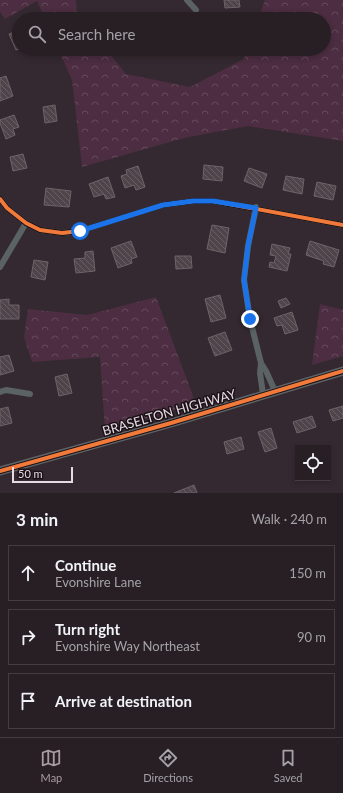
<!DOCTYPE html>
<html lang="en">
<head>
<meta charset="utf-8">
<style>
  :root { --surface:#271f24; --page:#2f272c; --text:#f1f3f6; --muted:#a4a2a6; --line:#433d41; --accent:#a89ca3 }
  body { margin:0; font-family:Lato,sans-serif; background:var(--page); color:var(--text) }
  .controls { position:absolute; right:12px; bottom:12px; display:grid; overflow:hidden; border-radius:0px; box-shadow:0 2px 6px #0003 }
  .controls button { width:36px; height:36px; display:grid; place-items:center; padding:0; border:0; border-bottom:1px solid var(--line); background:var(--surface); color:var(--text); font:20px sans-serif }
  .scale { position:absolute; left:12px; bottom:10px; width:61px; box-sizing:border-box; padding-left:4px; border:2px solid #e7dae1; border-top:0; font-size:11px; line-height:14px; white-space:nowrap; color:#e7dae1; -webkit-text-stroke:3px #1a1117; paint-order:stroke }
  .stop { position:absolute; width:12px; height:12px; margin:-9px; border:3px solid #1a73e8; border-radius:50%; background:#fff }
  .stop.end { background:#1a73e8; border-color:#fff; box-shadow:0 1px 4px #0008 }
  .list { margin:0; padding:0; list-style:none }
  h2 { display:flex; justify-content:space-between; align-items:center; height:52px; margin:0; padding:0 16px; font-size:17px }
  h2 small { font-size:13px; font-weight:400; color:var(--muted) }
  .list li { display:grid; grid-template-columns:26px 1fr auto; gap:12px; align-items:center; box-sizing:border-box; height:56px; margin:0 8px 8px; padding:0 8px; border:1px solid var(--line); border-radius:0px }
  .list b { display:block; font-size:15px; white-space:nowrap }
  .list p { margin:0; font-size:13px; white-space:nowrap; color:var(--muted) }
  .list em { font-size:13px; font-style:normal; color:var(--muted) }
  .icon { flex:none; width:22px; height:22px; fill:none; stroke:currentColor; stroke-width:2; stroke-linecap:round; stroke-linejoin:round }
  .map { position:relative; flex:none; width:343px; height:493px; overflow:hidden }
  .search { position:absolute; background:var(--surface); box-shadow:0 2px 6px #0003; left:12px; right:12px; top:12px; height:44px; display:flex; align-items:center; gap:10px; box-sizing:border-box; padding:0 14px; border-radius:22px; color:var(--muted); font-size:15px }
  .sheet { height:244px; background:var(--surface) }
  nav { display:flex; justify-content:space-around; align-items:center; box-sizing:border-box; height:56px; border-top:1px solid var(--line); background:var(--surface); font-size:11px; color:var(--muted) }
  nav a { display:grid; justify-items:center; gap:2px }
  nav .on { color:var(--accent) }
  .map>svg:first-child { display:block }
</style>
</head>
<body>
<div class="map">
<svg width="343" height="493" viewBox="0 0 343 493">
  <defs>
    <pattern id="forest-crowns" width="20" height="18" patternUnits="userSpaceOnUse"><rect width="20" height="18" fill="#4c2d41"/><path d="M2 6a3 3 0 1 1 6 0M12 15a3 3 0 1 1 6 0" fill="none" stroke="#664b5c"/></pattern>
    <pattern id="building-back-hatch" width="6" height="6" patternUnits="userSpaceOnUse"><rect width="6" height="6" fill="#4e444a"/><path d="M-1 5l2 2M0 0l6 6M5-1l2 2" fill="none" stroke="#685e64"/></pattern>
  </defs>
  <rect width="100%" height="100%" fill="#342930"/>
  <g fill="url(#forest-crowns)">
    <path d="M0 0H76L77 14 81 19H45L37 1 5 19 0 12Z"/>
    <path d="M265 0H343V141L248 126 184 138 82 167 72 80 58 49H106L126 74 190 87 244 59 247 49H324V19H258Z"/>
    <path d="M156 297 196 404 105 431 100 357 32 362 24 337 28 309 87 315Z"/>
    <path d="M320 304 343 310V356L312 365Z"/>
  </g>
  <g fill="url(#building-back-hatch)" stroke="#6d6369">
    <path d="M224 0H239L240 7 225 8Z"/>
    <path d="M160 12 165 19H149Z"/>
    <path d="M19 30V49L16 50 9 34Z"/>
    <path d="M6 76 13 96 0 101V78Z"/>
    <path d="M55 105 57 121 45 123 43 107Z"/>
    <path d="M14 115 19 127 13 129 15 135 6 139 0 123V120Z"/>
    <path d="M23 154 27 168 13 171 10 157Z"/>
    <path d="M204 165 223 167 222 181 203 179Z"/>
    <path d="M138 166 145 187 136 190 134 185 125 188 121 176 127 174 126 170Z"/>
    <path d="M249 168 267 174 262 188 244 181Z"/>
    <path d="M286 176 304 179 302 194 283 190Z"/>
    <path d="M108 177 115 197 106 199 104 194 94 197 89 184Z"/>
    <path d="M317 182 336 186 333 200 314 196Z"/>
    <path d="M46 188 71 191 69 207 44 205Z"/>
    <path d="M212 225 229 228 225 253 207 249Z"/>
    <path d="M131 241 137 257 131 259 132 263 118 268 111 248Z"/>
    <path d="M310 241 339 250 334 267 323 264 324 261 306 255Z"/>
    <path d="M272 244 290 248 288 254H291L287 271 269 267 270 262 274 263 276 256 270 255Z"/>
    <path d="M93 251 95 271 76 273 74 259 85 258V252Z"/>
    <path d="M175 256H191L192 268 176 269Z"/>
    <path d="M34 260 48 262 45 280 31 277Z"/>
    <path d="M220 295 226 318 211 322 205 299Z"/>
    <path d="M286 298 290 304 281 308 278 301Z"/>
    <path d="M9 299V305H19V319H0V300Z"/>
    <path d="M292 312 298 330 285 334 282 325 277 326 274 318Z"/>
    <path d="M225 332 232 350 215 356 208 338Z"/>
    <path d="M9 355 14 371 0 375V357Z"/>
    <path d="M67 374 72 393 59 396 55 377Z"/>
    <path d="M343 406V418L333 421 329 410Z"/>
    <path d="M8 407 12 423 0 426V409Z"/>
    <path d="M312 416 316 427 297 433 293 422Z"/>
    <path d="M271 428 277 448 265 452 258 432Z"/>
    <path d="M241 437 244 449 227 454 224 442Z"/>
    <path d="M194 485 197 493H174Z"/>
  </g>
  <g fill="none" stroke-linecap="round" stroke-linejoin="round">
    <g stroke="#5b6263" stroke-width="6">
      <path d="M187 0 196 10"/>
      <path d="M0 199 7 208 26 223 40 230 62 233 80 231 163 205 193 201H213L343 225"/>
      <path d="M256 207 248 246 244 280 250 319 261 363 266 371 275 391"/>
      <path d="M0 267 26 223"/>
      <path d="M261 363 260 373 263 394"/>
      <path d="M0 392 6 390 30 394"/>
    </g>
    <path stroke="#5e6466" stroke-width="9" d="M0 471 171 423 343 371"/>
    <g stroke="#1a1117" stroke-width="6">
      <g id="cycleway">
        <path d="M0 199 7 208 26 223 40 230 62 233 80 231 163 205 193 201H213L343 225"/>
        <path d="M0 471 171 423 343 371"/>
      </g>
    </g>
    <use href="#cycleway" stroke="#f17a3a" stroke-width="4"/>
  </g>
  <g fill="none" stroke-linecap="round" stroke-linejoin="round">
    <path stroke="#1a73e8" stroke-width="5" d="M80 231 163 205 193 201H213L256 208 248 246 244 280 250 319"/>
  </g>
  <g text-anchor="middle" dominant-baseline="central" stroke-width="3" stroke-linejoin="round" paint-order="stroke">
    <g font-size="13" fill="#e7dae1" stroke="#1a1117">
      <text transform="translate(169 412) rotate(-16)">BRASELTON HIGHWAY</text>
    </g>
  </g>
</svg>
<div class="controls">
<button><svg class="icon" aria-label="locate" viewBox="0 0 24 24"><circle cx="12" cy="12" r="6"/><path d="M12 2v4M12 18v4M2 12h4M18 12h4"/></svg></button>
</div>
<div class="scale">50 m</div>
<div class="stop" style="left:80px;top:231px"></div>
<div class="stop end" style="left:250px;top:319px"></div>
<div class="search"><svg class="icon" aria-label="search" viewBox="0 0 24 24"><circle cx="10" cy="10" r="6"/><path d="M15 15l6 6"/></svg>Search here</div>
</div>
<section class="sheet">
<h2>3 min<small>Walk · 240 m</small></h2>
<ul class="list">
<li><svg class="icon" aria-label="ahead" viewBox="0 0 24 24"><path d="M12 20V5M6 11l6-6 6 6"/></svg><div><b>Continue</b><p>Evonshire Lane</p></div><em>150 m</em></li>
<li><svg class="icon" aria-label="right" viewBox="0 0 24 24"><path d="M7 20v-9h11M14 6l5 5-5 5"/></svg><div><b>Turn right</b><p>Evonshire Way Northeast</p></div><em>90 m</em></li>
<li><svg class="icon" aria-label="arrive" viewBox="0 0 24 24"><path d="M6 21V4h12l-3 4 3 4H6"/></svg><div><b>Arrive at destination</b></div></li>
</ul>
</section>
<nav>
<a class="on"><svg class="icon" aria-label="map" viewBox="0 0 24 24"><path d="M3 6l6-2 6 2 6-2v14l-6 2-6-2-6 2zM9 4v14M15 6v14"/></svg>Map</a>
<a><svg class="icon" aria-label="directions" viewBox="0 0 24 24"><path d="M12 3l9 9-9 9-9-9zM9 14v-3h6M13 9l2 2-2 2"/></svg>Directions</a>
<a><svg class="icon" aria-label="saved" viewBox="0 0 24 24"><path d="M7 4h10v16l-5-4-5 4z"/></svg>Saved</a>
</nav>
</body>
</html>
